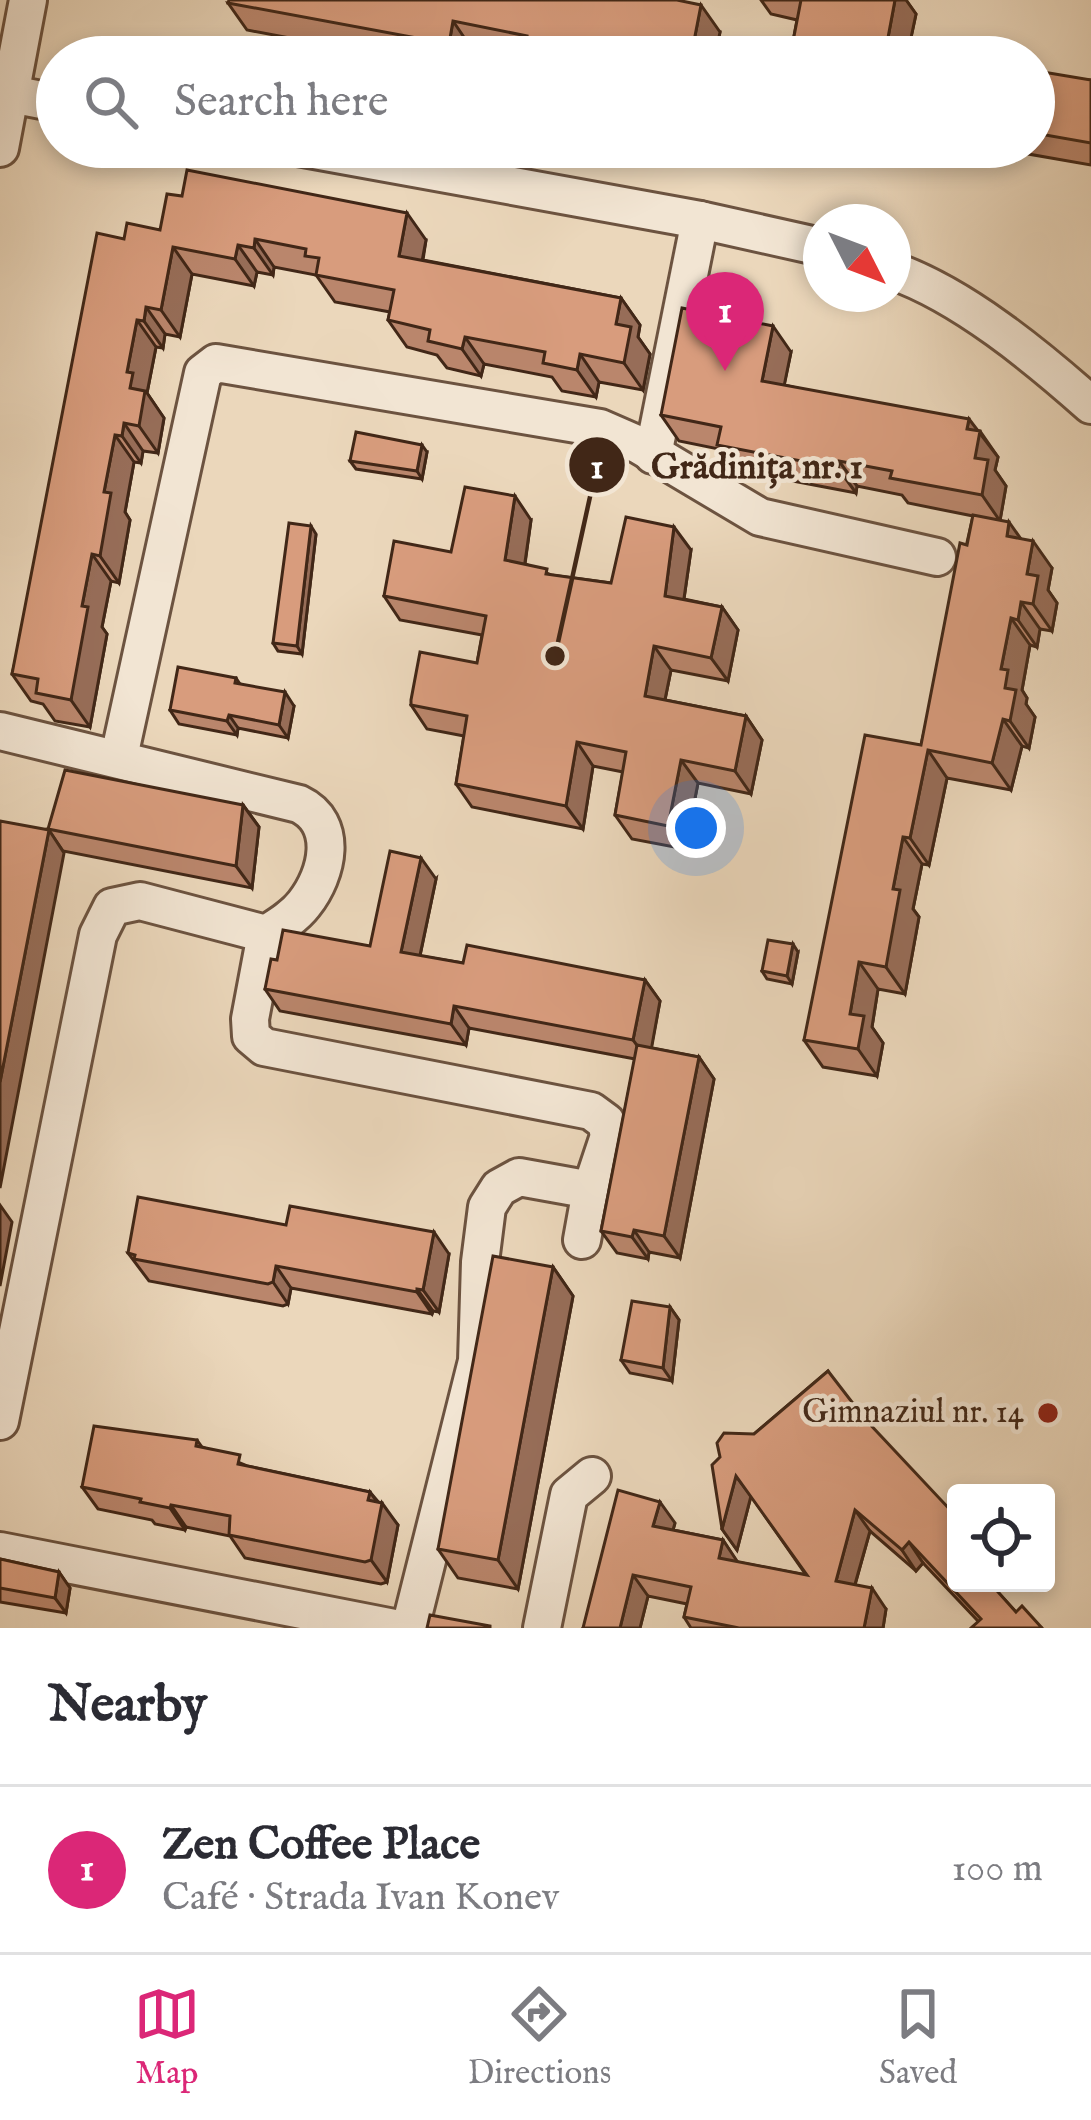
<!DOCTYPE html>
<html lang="en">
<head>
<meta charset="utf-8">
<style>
  :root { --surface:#fff; --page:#f2f2f3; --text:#2b2b33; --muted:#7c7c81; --line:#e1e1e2; --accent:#db2777 }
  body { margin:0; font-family:"IM FELL English",serif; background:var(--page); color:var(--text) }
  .controls { position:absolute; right:36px; bottom:36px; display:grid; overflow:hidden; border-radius:12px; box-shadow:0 6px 18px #0003 }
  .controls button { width:108px; height:108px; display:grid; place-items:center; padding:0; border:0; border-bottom:3px solid var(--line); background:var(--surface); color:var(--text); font:60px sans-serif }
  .compass { position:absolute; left:803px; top:204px; width:108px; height:108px; border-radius:50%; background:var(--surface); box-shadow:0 6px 18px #0003; rotate:132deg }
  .you { position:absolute; left:696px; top:828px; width:42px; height:42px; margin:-30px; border:9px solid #fff; border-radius:50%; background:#1a73e8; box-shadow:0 0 0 18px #1a73e833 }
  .badge { display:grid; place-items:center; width:78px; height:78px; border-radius:50%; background:var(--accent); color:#fff; font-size:39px; font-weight:700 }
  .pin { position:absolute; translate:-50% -99px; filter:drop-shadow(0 3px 6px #0008) }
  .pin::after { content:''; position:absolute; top:63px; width:42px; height:36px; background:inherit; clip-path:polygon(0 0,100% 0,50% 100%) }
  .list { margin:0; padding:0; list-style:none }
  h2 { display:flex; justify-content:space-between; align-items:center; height:156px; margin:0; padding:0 48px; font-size:51px }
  h2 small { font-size:39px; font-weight:400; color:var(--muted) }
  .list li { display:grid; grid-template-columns:78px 1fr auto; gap:36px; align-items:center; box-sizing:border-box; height:168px; padding:0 48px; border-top:3px solid var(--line) }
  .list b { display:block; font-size:45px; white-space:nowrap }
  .list p { margin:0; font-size:39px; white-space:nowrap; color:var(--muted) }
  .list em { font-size:39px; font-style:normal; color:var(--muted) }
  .icon { flex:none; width:66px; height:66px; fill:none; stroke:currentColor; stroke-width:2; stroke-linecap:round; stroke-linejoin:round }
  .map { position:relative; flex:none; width:1091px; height:1628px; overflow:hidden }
  .search { position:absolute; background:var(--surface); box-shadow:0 6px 18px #0003; left:36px; right:36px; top:36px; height:132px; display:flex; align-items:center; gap:30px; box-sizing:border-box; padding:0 42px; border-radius:66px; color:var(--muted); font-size:45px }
  .sheet { height:324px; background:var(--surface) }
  nav { display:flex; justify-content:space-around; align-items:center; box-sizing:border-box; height:168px; border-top:3px solid var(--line); background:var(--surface); font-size:33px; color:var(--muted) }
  nav a { display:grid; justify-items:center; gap:6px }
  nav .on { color:var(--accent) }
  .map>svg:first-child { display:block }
</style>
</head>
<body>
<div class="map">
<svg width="1091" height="1628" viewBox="0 0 1091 1628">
  <rect width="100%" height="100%" fill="#ebd7bb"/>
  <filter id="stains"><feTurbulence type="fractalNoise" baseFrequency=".00167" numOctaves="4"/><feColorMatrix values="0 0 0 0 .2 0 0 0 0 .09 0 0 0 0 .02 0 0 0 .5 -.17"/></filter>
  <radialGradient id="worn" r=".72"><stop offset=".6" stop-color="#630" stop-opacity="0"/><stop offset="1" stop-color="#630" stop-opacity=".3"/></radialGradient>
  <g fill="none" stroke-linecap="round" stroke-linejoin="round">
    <g stroke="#6c5340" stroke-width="42">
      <g id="minor">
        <path d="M0 92 57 103"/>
        <path d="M298 147 700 220 821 247"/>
        <path d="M0 148 28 0"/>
        <path d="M893 271C962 295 1037 357 1091 405"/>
        <path d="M653 455 700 220"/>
        <path d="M0 731 299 804C339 823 328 874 304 904 294 917 279 926 266 934L140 901 112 907 98 935 0 1421"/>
        <path d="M119 757 203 373 216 363 600 428 639 445 760 517 937 557"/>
        <path d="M266 934 250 1019 251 1036 264 1047 591 1111 606 1122 609 1136 591 1190 582 1240"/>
        <path d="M0 1551 394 1628"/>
        <path d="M410 1628 477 1361 480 1262 487 1207 499 1188 519 1177 591 1190"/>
        <path d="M542 1628 569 1495 592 1476"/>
      </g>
    </g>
    <use href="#minor" stroke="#f2e5d3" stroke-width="36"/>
  </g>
  <g fill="#ba866c" stroke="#412717" stroke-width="3">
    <path d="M761 0H906L916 14 909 46 790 57 797 20 771 14Z"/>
    <path d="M228 3 720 32 715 57H515L472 49 471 57H391L247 30Z"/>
    <path d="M1034 78 1091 80V165L988 147H1034Z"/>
    <path d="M823 147H890L888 159Z"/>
    <path d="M160 230 426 240 423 260 621 298 640 325 638 337 650 354 643 390 599 382 596 397 562 391 552 377 484 364 481 376 447 368 437 355 407 347 388 320 390 312 335 302 316 275 274 267 273 275 257 272 254 286 192 274 180 337 165 334 163 348 156 347 147 393 164 418 158 453 143 451 141 463 134 462 125 512 130 520 119 583 111 581 102 627 107 634 90 727 55 721 43 704 31 701 12 674 124 239Z"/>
    <path d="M791 352 784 385 980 431 998 457 995 470 1006 486 1000 520 1052 568 1048 590 1057 603 1052 631 1040 629 1037 647 1030 645 1022 690 1027 698 1026 704 1035 717 1029 748 1022 746 1011 790 947 778 929 865 922 864 913 909 919 917 905 994 878 989 872 1027 883 1043 877 1076 823 1067 804 1040 921 745 973 516 908 503 902 495 857 486 856 493 735 470 719 449 679 441 661 415Z"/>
    <path d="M427 452 422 479 356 469 350 461Z"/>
    <path d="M531 520 525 564 551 575 611 583 691 550 684 599 722 607 738 630 728 681 671 670 665 700 746 716 762 740 751 794 698 783 685 849 632 839 615 815 623 772 593 766 583 829 472 807 456 784 464 736 427 729 411 705 477 663 482 635 400 620 384 596 451 552Z"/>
    <path d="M316 534 302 654 278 651 273 643Z"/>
    <path d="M236 678 240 684 294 706 288 738 238 728 237 735 179 724 170 710Z"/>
    <path d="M243 805 259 827 252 888 63 851 48 829Z"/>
    <path d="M436 879 420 956 463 963 645 980 660 1001 651 1048 699 1057 714 1079 680 1258 649 1252 648 1259 617 1253 601 1231 635 1059 469 1028 466 1045 280 1011 265 989 277 960 370 946Z"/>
    <path d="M798 952 792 984 767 979 762 971Z"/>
    <path d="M128 1253 449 1254 439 1312 433 1311 432 1314 291 1288 288 1304 283 1306 149 1281Z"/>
    <path d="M553 1267 573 1296 518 1589 458 1578 438 1549Z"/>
    <path d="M670 1307 679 1320 672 1381 630 1373 621 1360Z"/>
    <path d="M828 1371 956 1583H999L994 1588 1016 1612 1042 1628 978 1621 923 1563 916 1571 870 1531 855 1585 886 1609 883 1628H691L684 1617 687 1604 648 1596 640 1628H583L675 1523 673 1530 723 1540 737 1562 806 1575 751 1496 737 1550 722 1529 754 1434Z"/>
    <path d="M197 1440 202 1447 247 1466 370 1492 398 1525 387 1582 381 1584 245 1558 230 1536 186 1527 185 1530 155 1524 152 1520 98 1509 82 1487Z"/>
    <path d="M0 1559 59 1572 70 1588 66 1613 0 1602Z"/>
  </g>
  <g fill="#976d58" stroke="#412717" stroke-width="3">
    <path d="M895 0H906L916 14 907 57 887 43Z"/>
    <path d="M701 5 720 32 715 57H705L694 41Z"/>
    <path d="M453 21 472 49 471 57H458L449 44Z"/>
    <path d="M679 38 693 57H676Z"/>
    <path d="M879 147H890L888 159Z"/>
    <path d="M407 213 426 240 418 283 399 256Z"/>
    <path d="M255 239 274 267 273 275 254 248Z"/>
    <path d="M238 245 257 272 254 286 235 259Z"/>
    <path d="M173 247 192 274 180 337 161 310Z"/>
    <path d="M621 298 640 325 638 337 650 354 643 390 624 363 616 324Z"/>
    <path d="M146 307 165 334 163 348 144 321Z"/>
    <path d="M137 320 156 347 147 393 164 418 158 453 139 426 127 372Z"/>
    <path d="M773 326 791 352 780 406 762 381Z"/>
    <path d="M465 337 484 364 481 376 462 349Z"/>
    <path d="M580 354 599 382 596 397 577 370Z"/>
    <path d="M969 419 998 457 995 470 1006 486 1000 521 982 495 967 429Z"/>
    <path d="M124 423 143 451 141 463 122 436Z"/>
    <path d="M115 435 134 462 125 512 130 520 119 583 100 556 104 492Z"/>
    <path d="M422 445 427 452 422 479 417 471Z"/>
    <path d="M839 461 857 486 856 493 838 468Z"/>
    <path d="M515 496 531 520 522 583 505 560Z"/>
    <path d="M1009 522 1028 549 1007 536Z"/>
    <path d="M311 526 316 534 302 654 297 646Z"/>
    <path d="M674 527 691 550 681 619 665 596Z"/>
    <path d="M1033 541 1052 568 1048 590 1057 603 1052 631 1033 604 1027 574Z"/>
    <path d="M92 554 111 581 102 627 107 634 90 727 71 700 82 606Z"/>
    <path d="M1021 602 1040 629 1037 647 1018 620Z"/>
    <path d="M722 607 738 630 728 681 711 658Z"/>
    <path d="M1011 618 1030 645 1022 690 1027 698 1026 704 1035 717 1029 748 1010 721 1001 669Z"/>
    <path d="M654 646 671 670 661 719 645 696Z"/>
    <path d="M285 692 294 706 288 738 279 725Z"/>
    <path d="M229 715 238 728 237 735 227 721Z"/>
    <path d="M746 716 762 740 751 794 735 771Z"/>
    <path d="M1003 719 1022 746 1011 790 992 763Z"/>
    <path d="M577 742 593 766 583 829 566 806Z"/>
    <path d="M928 750 947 778 929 865 910 838Z"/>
    <path d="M681 760 698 783 685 849 668 826Z"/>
    <path d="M243 805 259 827 252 888 236 866Z"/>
    <path d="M49 830 64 853 0 1188V1082Z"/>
    <path d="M903 837 922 864 913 909 919 917 905 994 886 967 893 889Z"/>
    <path d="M421 858 436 879 416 974 401 952Z"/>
    <path d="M793 944 798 952 792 984 787 976Z"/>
    <path d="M859 962 878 989 872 1027 883 1043 877 1076 858 1049 850 1014Z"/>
    <path d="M645 980 660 1001 649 1062 633 1040Z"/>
    <path d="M454 1006 469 1028 466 1045 451 1024Z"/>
    <path d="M699 1057 714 1079 680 1258 664 1236Z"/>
    <path d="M0 1205 12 1222 0 1286Z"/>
    <path d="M634 1230 649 1252 648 1259 632 1237Z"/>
    <path d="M434 1232 449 1254 439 1312 423 1290Z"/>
    <path d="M276 1266 291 1288 288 1304 273 1282Z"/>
    <path d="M553 1267 573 1296 518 1589 498 1560Z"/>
    <path d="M417 1289 433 1311 432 1314 417 1292Z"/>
    <path d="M670 1307 679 1320 672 1381 663 1368Z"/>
    <path d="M736 1476 751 1496 737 1550 722 1529Z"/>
    <path d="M370 1492 381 1508 382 1503 398 1525 387 1582 371 1560 368 1500Z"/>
    <path d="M660 1502 675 1523 668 1547 653 1526Z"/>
    <path d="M171 1505 186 1527 185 1530 170 1508Z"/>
    <path d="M855 1510 870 1531 850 1602 836 1581Z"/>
    <path d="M723 1540 737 1561 733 1579 719 1558Z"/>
    <path d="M909 1542 923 1563 916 1571 902 1550Z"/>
    <path d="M59 1572 70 1588 66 1613 55 1598Z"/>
    <path d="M633 1575 648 1596 640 1628H620Z"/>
    <path d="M872 1588 886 1609 883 1628H864Z"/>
  </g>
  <g fill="#d89c7d" stroke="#412717" stroke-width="3">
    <path d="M229 0H677L701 5 694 41 679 38 676 57H523L527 36 453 21 449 44 228 3Z"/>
    <path d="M801 0H895L887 43 969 57H790Z"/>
    <path d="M740 49 781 57H738Z"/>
    <path d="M1037 71 1091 80V143L1034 133V78H1036Z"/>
    <path d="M187 170 407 213 399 256 621 298 616 324 631 327 624 363 580 354 577 370 543 363 545 352 465 337 462 349 428 341 430 330 388 320 394 290 316 275 319 258 305 256 306 249 255 239 254 248 238 245 235 259 173 247 161 310 146 307 144 321 137 320 127 372 133 373 130 388 145 391 139 426 124 423 122 436 115 435 104 492 111 493 100 556 92 554 82 606 88 607 71 700 36 693 38 679 12 674 97 233 124 239 127 223 160 230 167 194 182 196Z"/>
    <path d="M682 308 773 326 762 381 969 419 967 429 980 431 975 458 988 460 982 495 890 478 892 471 839 461 838 468 717 445 721 427 661 415Z"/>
    <path d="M356 432 422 445 417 471 350 461Z"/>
    <path d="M465 487 515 496 505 560 547 569 546 574 611 583 626 517 674 527 665 596 722 607 711 658 654 646 645 696 746 716 735 771 681 760 668 826 615 815 626 752 577 742 566 806 456 784 467 716 411 705V700L420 652 477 663 486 616 384 596 394 541 451 552Z"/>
    <path d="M973 515 1009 522 1007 536 1033 541 1027 574 1038 576 1033 604 1021 602 1018 620 1011 618 1001 669 1008 670 1005 688 1016 690 1010 721 1003 719 992 763 928 750 910 838 903 837 893 889 900 890 886 967 859 962 850 1014 864 1016 858 1049 804 1040 865 735 921 745 960 543 967 545Z"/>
    <path d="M289 523 311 526 297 646 273 643Z"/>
    <path d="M178 667 236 678 235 683 285 692 279 725 229 715 227 721 170 710Z"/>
    <path d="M65 770 243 805 236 866 48 829Z"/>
    <path d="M0 821 49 830 0 1082Z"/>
    <path d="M390 851 421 858 401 952 463 963 467 945 645 980 633 1040 454 1006 451 1024 265 989 271 959 277 960 283 930 370 946Z"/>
    <path d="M768 940 793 944 787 976 762 971Z"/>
    <path d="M637 1045 699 1057 664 1236 634 1230 632 1237 601 1231Z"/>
    <path d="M138 1197 286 1225 290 1206 434 1232 423 1290 417 1289V1292L276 1266 273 1282 268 1284 134 1259 135 1255 128 1253Z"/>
    <path d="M493 1256 553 1267 498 1560 438 1549Z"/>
    <path d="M632 1301 670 1307 663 1368 621 1360Z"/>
    <path d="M828 1371 865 1419 956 1516V1583H990L1016 1612 1022 1606 1042 1628H971L981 1619 909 1542 902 1550 855 1510 836 1581 872 1588 864 1628H739L684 1617 691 1587 633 1575 620 1628H583L618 1490 660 1502 653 1526 723 1540 719 1558 807 1575 736 1476 722 1529 712 1465 720 1457 717 1443 724 1433 754 1434Z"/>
    <path d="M94 1426 197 1440 196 1446 240 1455 238 1464 370 1492 368 1500 382 1503 371 1560 365 1562 229 1535 230 1516 171 1505 170 1508 140 1502 141 1499 82 1487Z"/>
    <path d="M0 1559 59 1572 55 1598 0 1588Z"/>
    <path d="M430 1615 490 1626V1628H427Z"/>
  </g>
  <circle fill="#8f2418" stroke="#f2e5d3" stroke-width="4.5" cx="1048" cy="1413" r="12"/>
  <g text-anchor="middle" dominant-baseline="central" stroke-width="9" stroke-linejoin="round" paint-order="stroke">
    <g font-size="33" fill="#412717" stroke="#f2e5d3" text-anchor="end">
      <text x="1024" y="1413">Gimnaziul nr. 14</text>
    </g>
  </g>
  <path fill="none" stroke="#412717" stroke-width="4.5" d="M555 656L597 465"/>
  <g fill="#412717" stroke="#f2e5d3" stroke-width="4.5">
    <circle cx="555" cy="656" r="12"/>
    <circle cx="597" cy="465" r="30"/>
  </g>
  <g font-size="36" text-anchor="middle" font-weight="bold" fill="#fff">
    <text x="597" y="478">1</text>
  </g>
  <g font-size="36" text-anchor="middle" font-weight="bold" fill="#412717" stroke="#f2e5d3" stroke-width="9" stroke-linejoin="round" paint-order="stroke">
    <text x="757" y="478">Grădinița nr. 1</text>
  </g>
  <rect width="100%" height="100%" filter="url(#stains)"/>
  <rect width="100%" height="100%" fill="url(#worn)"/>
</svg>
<div class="controls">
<button><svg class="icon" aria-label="locate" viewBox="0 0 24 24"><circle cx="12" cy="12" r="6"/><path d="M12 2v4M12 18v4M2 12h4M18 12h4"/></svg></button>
</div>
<svg class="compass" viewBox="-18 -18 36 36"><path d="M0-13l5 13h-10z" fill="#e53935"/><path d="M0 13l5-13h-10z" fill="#7c7c81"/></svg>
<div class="you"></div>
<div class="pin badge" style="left:725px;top:371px">1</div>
<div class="search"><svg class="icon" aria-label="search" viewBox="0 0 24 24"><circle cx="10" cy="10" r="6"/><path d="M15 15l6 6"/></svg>Search here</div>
</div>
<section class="sheet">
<h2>Nearby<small></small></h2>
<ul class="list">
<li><span class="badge">1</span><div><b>Zen Coffee Place</b><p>Café · Strada Ivan Konev</p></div><em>100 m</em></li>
</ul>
</section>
<nav>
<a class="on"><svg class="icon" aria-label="map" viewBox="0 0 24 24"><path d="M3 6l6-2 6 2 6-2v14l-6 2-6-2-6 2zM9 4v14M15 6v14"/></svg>Map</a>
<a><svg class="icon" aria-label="directions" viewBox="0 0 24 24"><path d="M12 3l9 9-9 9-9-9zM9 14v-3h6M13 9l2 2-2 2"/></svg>Directions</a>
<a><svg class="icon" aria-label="saved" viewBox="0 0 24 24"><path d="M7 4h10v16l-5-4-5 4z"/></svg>Saved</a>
</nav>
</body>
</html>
